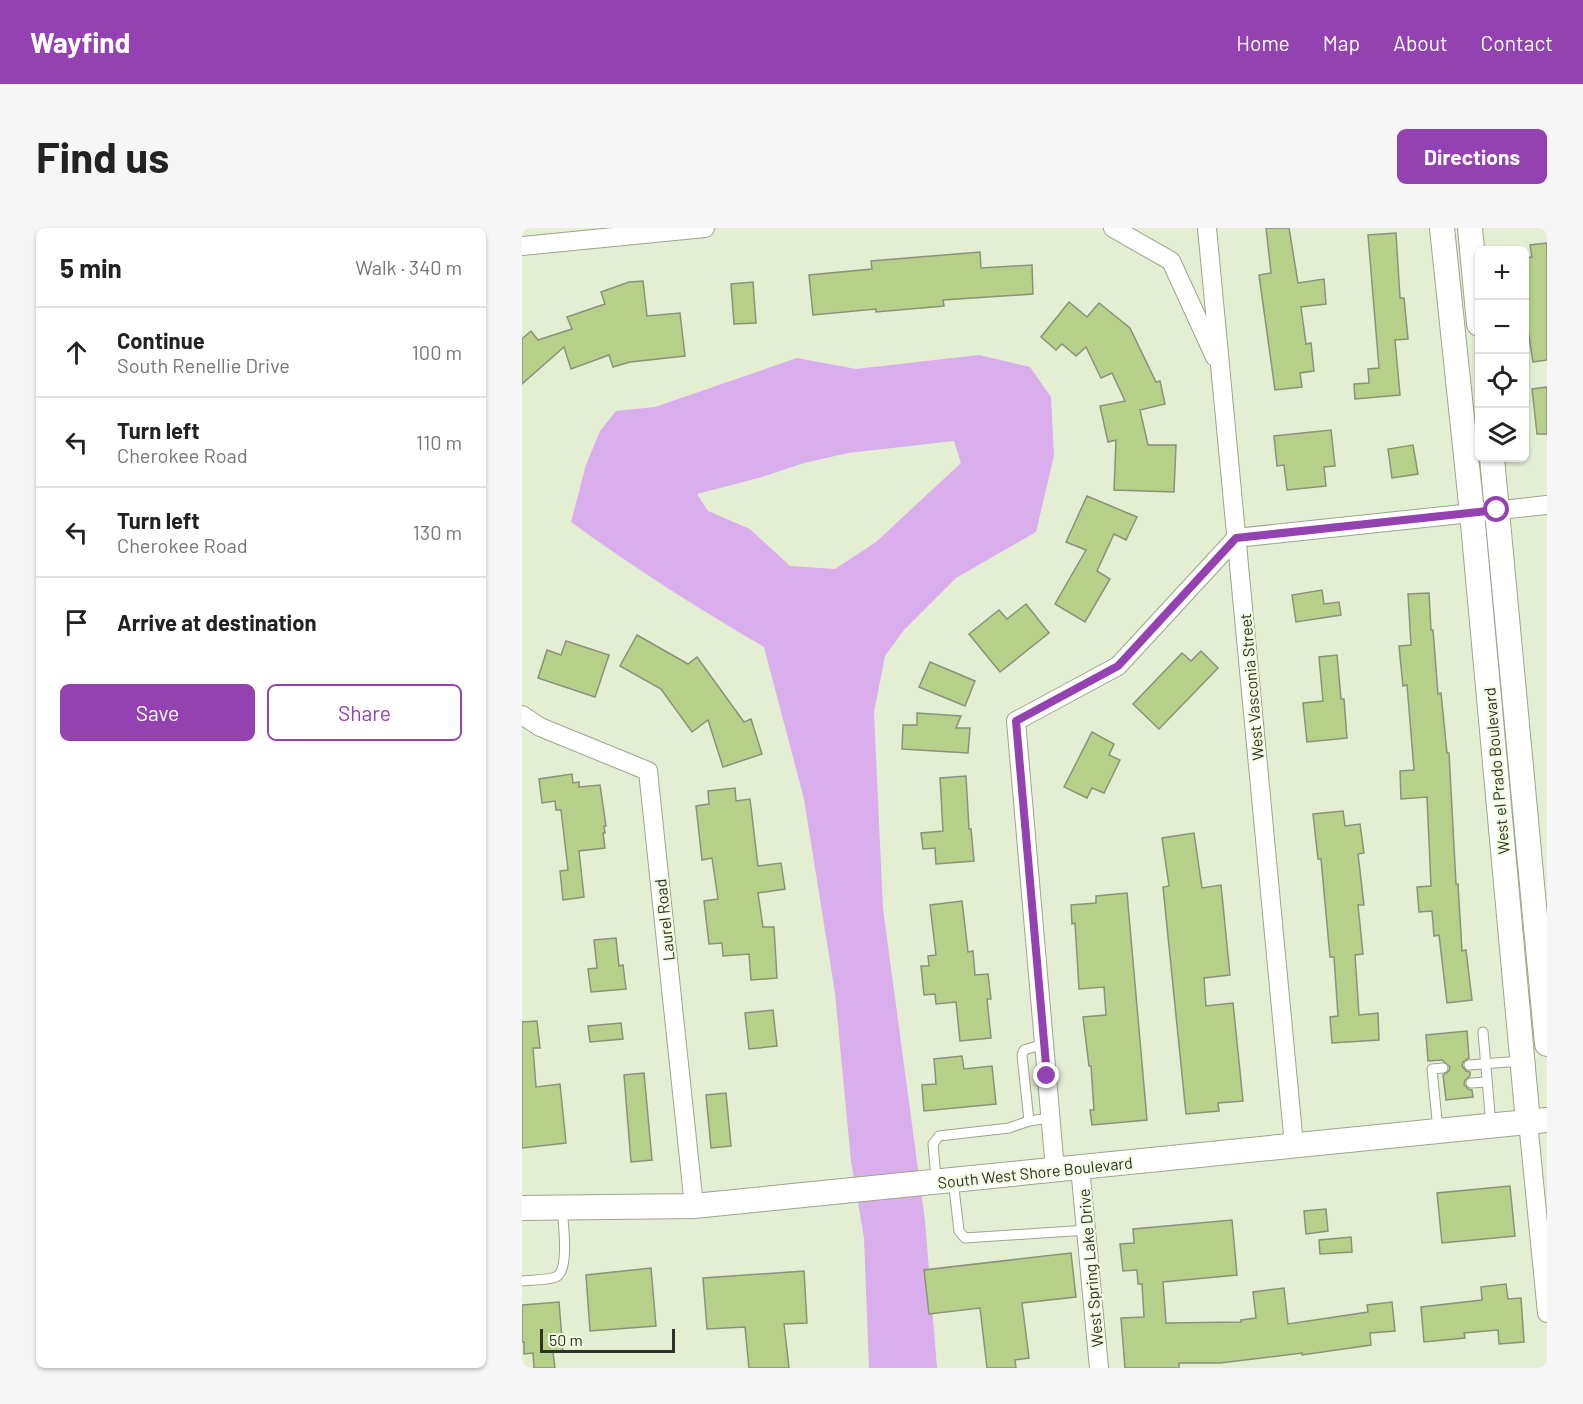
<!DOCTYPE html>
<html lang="en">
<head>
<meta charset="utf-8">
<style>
  :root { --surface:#fff; --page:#f6f6f6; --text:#222; --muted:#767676; --line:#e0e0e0; --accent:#9442b1 }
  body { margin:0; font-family:Barlow,sans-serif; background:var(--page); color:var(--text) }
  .controls { position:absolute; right:18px; top:18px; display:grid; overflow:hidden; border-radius:9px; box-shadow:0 2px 4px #0004 }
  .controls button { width:54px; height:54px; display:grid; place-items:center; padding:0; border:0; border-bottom:2px solid var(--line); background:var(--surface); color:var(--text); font:30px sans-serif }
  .scale { position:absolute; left:18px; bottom:15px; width:135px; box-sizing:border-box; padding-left:6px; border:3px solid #2d3127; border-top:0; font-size:16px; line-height:21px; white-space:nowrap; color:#2d3127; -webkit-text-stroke:4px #f1fce0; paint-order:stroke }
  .stop { position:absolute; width:18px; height:18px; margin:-14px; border:4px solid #9442b1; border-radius:50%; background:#fff }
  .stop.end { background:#9442b1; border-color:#fff; box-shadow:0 2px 6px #0008 }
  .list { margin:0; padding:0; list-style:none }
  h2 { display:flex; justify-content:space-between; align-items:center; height:78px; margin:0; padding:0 24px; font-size:26px }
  h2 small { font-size:20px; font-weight:400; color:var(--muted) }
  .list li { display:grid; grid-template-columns:39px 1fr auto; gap:18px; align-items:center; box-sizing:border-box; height:90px; padding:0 24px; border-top:2px solid var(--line) }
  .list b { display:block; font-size:22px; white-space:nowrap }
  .list p { margin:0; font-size:20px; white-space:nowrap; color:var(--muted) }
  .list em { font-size:20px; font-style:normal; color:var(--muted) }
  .actions { display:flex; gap:12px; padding:18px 24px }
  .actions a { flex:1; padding:14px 0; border:2px solid var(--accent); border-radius:9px; text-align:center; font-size:21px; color:var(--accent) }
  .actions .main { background:var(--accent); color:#fff }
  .icon { flex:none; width:33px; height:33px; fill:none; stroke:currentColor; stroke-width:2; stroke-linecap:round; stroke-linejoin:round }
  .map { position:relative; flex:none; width:1025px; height:1140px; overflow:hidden; border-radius:9px }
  header { display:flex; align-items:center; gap:36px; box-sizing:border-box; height:84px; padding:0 30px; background:var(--accent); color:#fff }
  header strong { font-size:28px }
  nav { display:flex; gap:33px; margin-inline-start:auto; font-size:21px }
  .intro { display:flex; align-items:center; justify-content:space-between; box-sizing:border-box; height:144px; padding:0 36px }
  h1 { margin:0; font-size:42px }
  .button { padding:15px 27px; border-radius:9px; background:var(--accent); color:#fff; font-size:21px; font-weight:700 }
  main { display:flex; gap:36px; padding:0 36px }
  aside { flex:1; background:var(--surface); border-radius:9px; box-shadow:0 2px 4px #0004 }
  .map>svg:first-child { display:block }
</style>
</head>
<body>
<header>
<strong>Wayfind</strong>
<nav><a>Home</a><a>Map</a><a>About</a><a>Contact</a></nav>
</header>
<div class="intro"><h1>Find us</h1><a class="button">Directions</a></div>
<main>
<aside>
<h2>5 min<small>Walk · 340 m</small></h2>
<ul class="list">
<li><svg class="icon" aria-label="ahead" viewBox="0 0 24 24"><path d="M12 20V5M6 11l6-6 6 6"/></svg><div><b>Continue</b><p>South Renellie Drive</p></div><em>100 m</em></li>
<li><svg class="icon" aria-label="left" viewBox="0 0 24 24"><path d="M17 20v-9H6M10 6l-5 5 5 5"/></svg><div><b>Turn left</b><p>Cherokee Road</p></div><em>110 m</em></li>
<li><svg class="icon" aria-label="left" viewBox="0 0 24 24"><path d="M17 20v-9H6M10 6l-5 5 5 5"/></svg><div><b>Turn left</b><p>Cherokee Road</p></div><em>130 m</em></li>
<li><svg class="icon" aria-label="arrive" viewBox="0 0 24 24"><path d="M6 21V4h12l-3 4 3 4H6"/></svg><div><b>Arrive at destination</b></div></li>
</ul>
<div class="actions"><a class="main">Save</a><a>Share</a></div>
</aside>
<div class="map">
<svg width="1025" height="1140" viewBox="0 0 1025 1140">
  <rect width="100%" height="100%" fill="#e4eed3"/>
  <path fill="#daadec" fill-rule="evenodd" d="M457 127 508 139 529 169 532 228 514 304 434 350 382 402 363 428 352 484 361 681 403 993 415 1140H347L342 1010 329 933 313 765 282 571 242 419C175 380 111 339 49 294L64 237 78 203 94 183 133 179 275 130 334 141ZM432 213 439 235 354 314 313 341 268 338 228 301 186 283 175 266 240 249 282 235 326 225Z"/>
  <g fill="#b6d089" stroke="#899379" stroke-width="1.5">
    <path d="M744 0H767L776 55 802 51 804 76 779 79 784 116 789 115 792 143 778 145 780 159 753 162 737 47 749 45Z"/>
    <path d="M874 5 878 70H882L886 111 873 112 878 167 833 171 832 156 847 155 846 141 857 140 846 7Z"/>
    <path d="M1025 15V132L1011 134 1002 76V30L1010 29 1008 17Z"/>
    <path d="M458 24 459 40 510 37 511 66 421 72 422 78 354 84V81L291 87 287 47 350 41 349 33Z"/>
    <path d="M121 53 125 88 158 85 163 128 108 134 91 139 87 127 49 141 42 119 0 156V111L9 103 16 112 50 101 45 89 83 76 79 64 107 54Z"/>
    <path d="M231 54 234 95 212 96 209 56Z"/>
    <path d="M547 74 565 89 577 75 608 100 634 154 638 153 643 176 618 182 626 217H654L652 264 592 262 594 212 586 214 578 178 603 173 590 145 579 150 564 119 554 128 540 116 534 122 519 109Z"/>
    <path d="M1025 159V206H1015L1010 161Z"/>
    <path d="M809 202 813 238 802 239 804 258 765 262 762 237 755 238 752 208Z"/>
    <path d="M891 217 896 246 870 250 866 221Z"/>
    <path d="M565 268 615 289 604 312 592 306 575 343 588 351 563 394 533 376 564 322 544 314Z"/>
    <path d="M800 362 802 376 817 374 819 387 774 394 770 367Z"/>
    <path d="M907 365 909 402H911L916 466 919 465 925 525H927L934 656H936L940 723 944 722 950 772 925 775 917 707 912 708 910 683 897 684 895 659 909 658 905 569 879 571 878 543 892 542 885 457 881 458 877 418 889 417 886 366Z"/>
    <path d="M504 376 527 405 478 444 447 406 477 382 485 391Z"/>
    <path d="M115 407 166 436 175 429 222 494 229 491 240 526 201 539 186 492 170 504 139 461 98 438Z"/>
    <path d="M44 413 87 427 73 469 16 450 25 422 39 427Z"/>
    <path d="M679 423 696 440 637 501 611 476 660 425 669 433Z"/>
    <path d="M815 427 819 471H822L825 510 785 514 781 475 801 473 797 429Z"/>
    <path d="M408 434 453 453 443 478 397 459Z"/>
    <path d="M395 485 439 488 434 500H448L446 525 380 521 381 497H395Z"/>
    <path d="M570 504 592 516 587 527 598 532 582 565 570 560 565 570 542 559Z"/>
    <path d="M50 546 51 555 57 554V559L78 557 84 598H82L83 605H81L83 620 57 623 62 669 41 672 38 643 46 642 39 582H34L33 573 20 575 17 551Z"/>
    <path d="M444 548 447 601H449L452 633 414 636 413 620 401 621 399 605 421 603 418 550Z"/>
    <path d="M213 560 214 573 228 571 236 638 259 635 263 661 236 665 241 699H252L255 750 229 752 227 726 201 728 200 715 187 716 182 673 196 671 190 630 180 632 174 578 187 576 186 563Z"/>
    <path d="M821 583 823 598 838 596 842 625 836 626 842 677H836L841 726 833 727 837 787 856 785 857 812 810 815 808 789 816 788 812 729H808L799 631H796L791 586Z"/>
    <path d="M672 605 680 660 699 657 708 747 682 750 684 778 711 775 721 873 696 875 697 883 664 886 641 659 647 658 640 610Z"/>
    <path d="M605 665 625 892 570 897 568 882H572L569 838H567L561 789 584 787 582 759 557 761 553 695 550 696 549 677 574 675V668Z"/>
    <path d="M440 673 446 724 451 723 453 747 466 746 469 771H465L469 810 438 813 434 774 414 776 413 766 402 767 399 738H407L406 728 414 727 408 677Z"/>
    <path d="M94 710 97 738 101 737 104 761 69 764 66 741 75 740 72 712Z"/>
    <path d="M251 782 255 818 227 821 223 785Z"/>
    <path d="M15 793 18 820H11L14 859 38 856 44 915 0 920V794Z"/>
    <path d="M99 795 101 811 68 814 66 798Z"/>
    <path d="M945 803 947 830 941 834 940 838 944 843 948 844V848L943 852 942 856 946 861 950 862 951 869 924 872 921 847 927 843 928 839 920 832 906 833 904 807Z"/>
    <path d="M440 828 442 841 470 838 474 876 402 883 400 857 414 856 412 831Z"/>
    <path d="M122 845 130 932 109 934 102 847Z"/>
    <path d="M204 865 209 918 189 920 184 867Z"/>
    <path d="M988 958 993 1008 920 1015 915 965Z"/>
    <path d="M804 981 806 1003 784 1006 782 983Z"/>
    <path d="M710 992 715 1047 641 1054 644 1095 719 1094V1092L734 1090 731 1064 762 1060 766 1096 846 1084 845 1077 870 1074 873 1103 848 1105 849 1117 780 1127V1125L698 1135H657V1140H603L599 1090 622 1089 620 1056H616L615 1042 601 1043 598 1016 612 1015 611 1001Z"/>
    <path d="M829 1009 830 1024 798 1026 797 1012Z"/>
    <path d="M549 1025 554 1069 500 1075 507 1130 493 1132 494 1140H465L458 1080 407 1086 402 1042Z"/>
    <path d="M129 1040 134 1098 68 1103 64 1047Z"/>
    <path d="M282 1043 285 1095 262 1096 267 1140H227L223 1099 185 1101 181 1050Z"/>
    <path d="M984 1056 986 1071 999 1070 1002 1114 977 1116 976 1102 942 1105 943 1110 902 1114 899 1079 960 1072 959 1059Z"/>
    <path d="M37 1074 41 1123 31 1124 33 1140H12L11 1125 2 1126V1114H0V1077Z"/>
  </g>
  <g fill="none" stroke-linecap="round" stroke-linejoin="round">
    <g stroke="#9ca68c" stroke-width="11">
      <g id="lane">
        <path d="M961 804 969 898"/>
        <path d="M947 837 1000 833"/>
        <path d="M949 855 965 854"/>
        <path d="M507 893 500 827 502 822 522 816"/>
        <path d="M916 902 910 841 921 840"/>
        <path d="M414 951 411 916 417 908 487 900 507 893 529 890"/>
        <path d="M431 952 437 1003 443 1010 565 1002"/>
        <path d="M0 1053C8 1052 27 1052 34 1049 48 1042 41 994 40 980"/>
      </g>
    </g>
    <g stroke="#9ca68c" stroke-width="20">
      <g id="street">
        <path d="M591 0 649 33 693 129"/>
        <path d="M685 0 772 917"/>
        <path d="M0 18 183 0"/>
        <path d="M0 487 18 499 126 543 172 978"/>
        <path d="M1006 894 1025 1085"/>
        <path d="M558 939 577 1140"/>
        <path d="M533 942 494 493 596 438 714 310 1025 277"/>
      </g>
    </g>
    <g stroke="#9ca68c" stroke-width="26">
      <g id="secondary">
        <path d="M920 0 950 285 1006 894"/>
        <path d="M948 0 957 96"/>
        <path d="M970 230 1025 816"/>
        <path d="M0 980 172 978 1025 892"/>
      </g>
    </g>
    <use href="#lane" stroke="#fff" stroke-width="9"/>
    <use href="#street" stroke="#fff" stroke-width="18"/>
    <use href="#secondary" stroke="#fff" stroke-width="24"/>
  </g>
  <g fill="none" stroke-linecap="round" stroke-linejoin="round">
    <path stroke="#9442b1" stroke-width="8" d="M525 848 494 493 596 438 714 310 975 282"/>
  </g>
  <g text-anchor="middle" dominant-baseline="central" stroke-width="4.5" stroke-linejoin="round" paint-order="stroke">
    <g font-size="16" fill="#2d3127" stroke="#f1fce0">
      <text transform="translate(729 459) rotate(-95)">West Vasconia Street</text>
      <text transform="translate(974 543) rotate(-95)">West el Prado Boulevard</text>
      <text transform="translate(142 692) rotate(-96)">Laurel Road</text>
      <text transform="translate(513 944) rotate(-6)">South West Shore Boulevard</text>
      <text transform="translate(568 1040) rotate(-95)">West Spring Lake Drive</text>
    </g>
  </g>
</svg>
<div class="controls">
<button>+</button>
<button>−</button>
<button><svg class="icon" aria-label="locate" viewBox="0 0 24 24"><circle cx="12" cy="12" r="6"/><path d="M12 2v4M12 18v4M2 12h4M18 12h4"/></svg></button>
<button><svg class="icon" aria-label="layers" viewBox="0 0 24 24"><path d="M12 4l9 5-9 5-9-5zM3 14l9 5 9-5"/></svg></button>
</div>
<div class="scale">50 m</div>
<div class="stop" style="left:975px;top:282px"></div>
<div class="stop end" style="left:525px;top:848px"></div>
</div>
</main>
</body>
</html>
